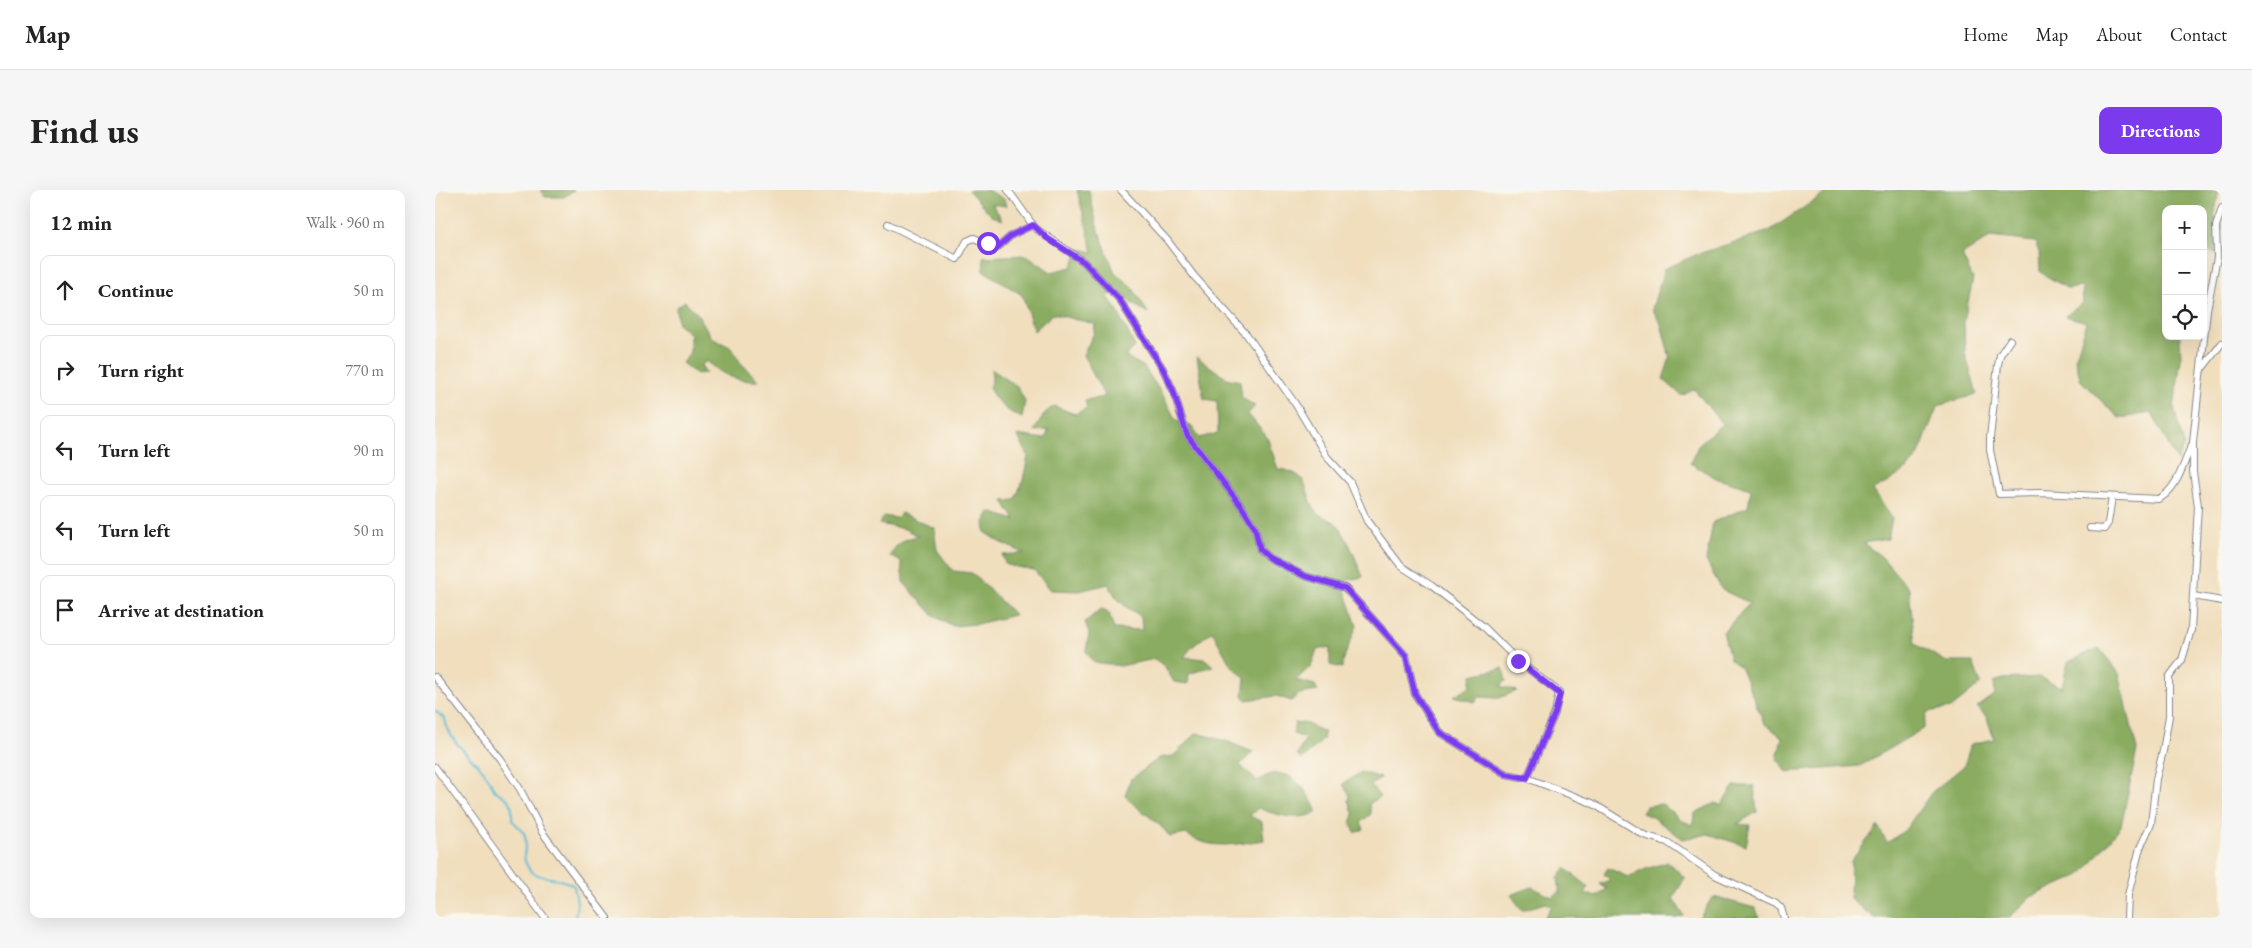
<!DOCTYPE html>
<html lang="en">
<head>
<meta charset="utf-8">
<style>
  :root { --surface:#fff; --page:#f6f6f6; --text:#222; --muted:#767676; --line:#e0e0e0; --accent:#7c3aed }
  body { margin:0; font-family:"EB Garamond",serif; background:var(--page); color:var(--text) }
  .controls { position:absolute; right:15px; top:15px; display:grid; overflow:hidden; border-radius:10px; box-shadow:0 5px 20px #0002 }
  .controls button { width:45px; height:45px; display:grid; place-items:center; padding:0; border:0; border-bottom:1px solid var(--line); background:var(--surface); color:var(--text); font:25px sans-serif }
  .stop { position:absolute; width:15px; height:15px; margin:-11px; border:4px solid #7c3aed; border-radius:50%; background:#fff }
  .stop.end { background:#7c3aed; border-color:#fff; box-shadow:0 1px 5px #0008 }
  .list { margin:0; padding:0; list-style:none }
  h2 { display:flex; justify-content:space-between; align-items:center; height:65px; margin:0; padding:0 20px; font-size:21px }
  h2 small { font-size:16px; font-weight:400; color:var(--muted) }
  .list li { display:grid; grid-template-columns:32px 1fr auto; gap:15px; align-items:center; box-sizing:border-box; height:70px; margin:0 10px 10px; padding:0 10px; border:1px solid var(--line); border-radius:10px }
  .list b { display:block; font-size:19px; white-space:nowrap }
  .list em { font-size:16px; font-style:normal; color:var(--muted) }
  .icon { flex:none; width:28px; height:28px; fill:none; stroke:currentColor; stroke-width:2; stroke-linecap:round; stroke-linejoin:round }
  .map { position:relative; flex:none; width:1787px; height:728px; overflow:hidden; border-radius:10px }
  header { display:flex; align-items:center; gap:30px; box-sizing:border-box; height:70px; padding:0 25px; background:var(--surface); border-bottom:1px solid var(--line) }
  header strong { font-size:24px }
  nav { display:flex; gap:28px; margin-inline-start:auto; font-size:18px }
  .intro { display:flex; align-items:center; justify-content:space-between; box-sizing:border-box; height:120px; padding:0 30px }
  h1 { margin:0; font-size:35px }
  .button { padding:12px 22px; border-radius:10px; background:var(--accent); color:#fff; font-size:18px; font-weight:700 }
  main { display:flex; gap:30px; padding:0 30px }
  aside { flex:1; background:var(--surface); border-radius:10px; box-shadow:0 5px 20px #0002 }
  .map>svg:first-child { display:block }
</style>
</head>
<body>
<header>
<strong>Map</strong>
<nav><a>Home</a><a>Map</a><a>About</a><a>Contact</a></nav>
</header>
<div class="intro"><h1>Find us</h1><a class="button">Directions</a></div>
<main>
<aside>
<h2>12 min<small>Walk · 960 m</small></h2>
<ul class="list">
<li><svg class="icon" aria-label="ahead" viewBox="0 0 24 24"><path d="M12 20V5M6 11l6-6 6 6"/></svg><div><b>Continue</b></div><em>50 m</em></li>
<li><svg class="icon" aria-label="right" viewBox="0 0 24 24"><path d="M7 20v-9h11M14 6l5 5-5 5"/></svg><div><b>Turn right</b></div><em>770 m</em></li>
<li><svg class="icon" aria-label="left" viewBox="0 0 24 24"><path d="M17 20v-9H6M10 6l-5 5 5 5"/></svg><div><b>Turn left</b></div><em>90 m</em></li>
<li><svg class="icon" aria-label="left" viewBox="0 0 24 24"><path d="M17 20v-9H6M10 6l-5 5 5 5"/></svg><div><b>Turn left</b></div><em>50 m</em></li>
<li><svg class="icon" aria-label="arrive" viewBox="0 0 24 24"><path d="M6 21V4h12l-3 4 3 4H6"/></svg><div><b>Arrive at destination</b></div></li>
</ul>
</aside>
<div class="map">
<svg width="1787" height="728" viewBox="0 0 1787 728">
  <rect width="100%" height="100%" fill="#fbf7ec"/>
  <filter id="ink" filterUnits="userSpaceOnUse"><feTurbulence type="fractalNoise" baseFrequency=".02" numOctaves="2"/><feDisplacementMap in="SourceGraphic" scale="10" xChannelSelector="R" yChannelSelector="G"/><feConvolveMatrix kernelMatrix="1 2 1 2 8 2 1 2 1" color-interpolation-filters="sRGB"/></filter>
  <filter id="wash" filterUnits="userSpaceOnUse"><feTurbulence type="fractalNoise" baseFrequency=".0096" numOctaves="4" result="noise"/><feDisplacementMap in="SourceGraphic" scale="20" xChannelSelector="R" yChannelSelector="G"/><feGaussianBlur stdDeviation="1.12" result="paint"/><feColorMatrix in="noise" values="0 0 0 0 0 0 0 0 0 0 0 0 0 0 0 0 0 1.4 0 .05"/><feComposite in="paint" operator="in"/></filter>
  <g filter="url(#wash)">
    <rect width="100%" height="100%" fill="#f0debd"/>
    <g fill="#8aac61" stroke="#526e60">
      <path d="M105 0H139L129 7H110Z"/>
      <path d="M533 0H552L569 9 571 16 557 14 568 30 557 26Z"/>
      <path d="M642 0H654L662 36 680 83 697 97 713 123 696 113 682 97 673 107 682 120 700 157 690 166 709 177 729 207 740 229 758 237 764 248 783 243 782 211 769 209 762 167 791 188 805 191 807 208 820 216 813 224 832 247 843 279C878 283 867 302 882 322 886 328 897 329 902 334 912 346 922 372 928 387L907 391 922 436 910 465 907 478 895 475V457L882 460 876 476 861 490 880 495 883 501 864 504 856 511 842 506 811 510 808 505 810 488 795 474 777 441 757 457 749 467 770 469 778 476 754 484 753 494 739 492 730 477 720 469 685 476 658 472 651 461 654 444 650 432 666 419 674 423 679 439 707 440 706 426C691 418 680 410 674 394L644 401 616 400 599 380 571 375 567 365 589 363 568 354 550 342 549 332 555 322 580 330 568 311 580 310 588 290 593 266 582 245 610 249 614 240 599 241 610 223 619 216 640 224 652 218 650 210 670 207 648 165 659 143 660 134 618 124 599 141 587 105 549 81 548 67 592 65 616 82 637 77 644 59 658 62Z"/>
      <path d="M1395 0H1784L1779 28 1787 31V65L1768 59V19H1731V146H1745L1746 170 1739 217 1749 255 1742 271 1717 223 1684 228 1646 191 1640 169 1652 132 1630 126 1648 113 1647 97 1633 99 1605 82 1604 62 1600 52 1555 47 1527 65 1538 89 1529 131 1530 163 1542 204 1503 216C1495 232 1491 248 1484 264 1478 278 1451 294 1438 300L1457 328 1453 349 1428 353 1447 367 1474 399 1480 454 1512 472H1538L1546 494 1516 518 1492 522 1489 538 1425 576 1352 582 1342 569 1347 547 1329 533 1306 478 1295 469 1288 442 1315 413 1287 400 1271 371 1278 332 1313 317 1316 299 1283 289 1255 273 1264 254 1287 234 1259 199 1247 206 1228 189 1235 168 1226 134 1217 119 1229 79 1263 64 1334 41Z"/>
      <path d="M250 111 262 123 277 148 297 158 305 172 324 191C303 192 288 186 272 171L266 175 271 183 261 184 247 173 255 162V144L243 134 241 117Z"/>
      <path d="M556 179 582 196 590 211 587 228C571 221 562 213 554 198L557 189Z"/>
      <path d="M466 323 499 338 502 360 518 381 537 383 580 425 542 434 518 436 499 426 468 392 466 372 455 366C462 352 469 349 483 346L470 339 444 334 449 326 461 328Z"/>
      <path d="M1664 458 1684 483 1702 560 1686 636 1646 685 1596 707 1574 728H1439L1415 709 1416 671 1443 636 1452 653 1470 640 1497 602 1529 576 1536 554 1559 549 1552 528 1542 517 1560 504 1559 492 1568 489 1605 487 1627 497 1633 472Z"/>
      <path d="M1068 478 1071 491 1066 496 1082 501 1064 508 1044 507 1040 512 1019 506 1035 496 1037 485Z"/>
      <path d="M868 532 889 542 888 550 867 569 862 565 871 548 858 544 860 533Z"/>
      <path d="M762 543 791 551 818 562 805 575 822 591C826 589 832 585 837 584 860 580 874 604 882 622 864 632 841 625 823 618L815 626 827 632 829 650C802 654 775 661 751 644L735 647C722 629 705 622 690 606L695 590 724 568 738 566Z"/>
      <path d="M926 582 946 588 936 595 945 607 934 614 936 624 926 632 929 639 920 643 916 633 919 625 914 611 915 606 908 594Z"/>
      <path d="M1299 596H1319L1322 622 1302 634 1315 635 1311 656 1273 644 1248 649 1217 627 1207 623 1211 616 1227 614 1245 629 1257 635 1260 623 1280 613 1286 615Z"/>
      <path d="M1233 672 1250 688 1238 708 1249 726 1242 728H1109L1117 716 1110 713 1087 720 1076 705 1097 697 1117 707 1125 702 1123 688 1130 678 1154 697 1150 703 1161 707 1172 699 1165 694 1175 690 1169 684 1173 678 1193 687 1211 679Z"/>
      <path d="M1279 707 1320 718 1325 728H1263C1271 722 1271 713 1279 707Z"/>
    </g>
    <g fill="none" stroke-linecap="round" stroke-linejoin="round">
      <path stroke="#59b9d7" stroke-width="2" d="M0 521 10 529C15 560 51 572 59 600 74 610 78 608 77 630 81 635 89 640 90 646 93 663 83 663 96 682 110 690 125 686 139 696L142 713 140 728"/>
    </g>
  </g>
  <g filter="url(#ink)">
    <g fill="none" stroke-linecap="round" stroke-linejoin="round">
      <g stroke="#86868e" stroke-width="8">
        <g id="street">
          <path d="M573 0 600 38 649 72 684 109 728 179 738 200 752 245 807 317 820 338 825 360 834 368 870 386 910 398 971 466 980 504 1004 542 1071 584 1092 588 1157 613 1209 645 1232 652 1280 685 1341 713 1346 718 1349 728"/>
          <path d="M686 0 732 50 759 86 812 145 861 215 892 267 915 292 932 331 966 376 997 396 1049 437 1083 471 1124 502 1120 523 1092 588"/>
          <path d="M453 34 522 69 532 51 539 48 562 58 577 45 598 35"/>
          <path d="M1575 150 1565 165 1563 175 1555 248V260L1564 304 1606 303 1723 309C1741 302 1749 273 1756 256"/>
          <path d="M1766 180 1787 153"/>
          <path d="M1655 338 1669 339 1673 333 1677 307"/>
          <path d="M1758 406 1787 411"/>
          <path d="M0 487 65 569 85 599 107 642 172 728"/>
          <path d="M0 577 110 728"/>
          <path d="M1692 728 1693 705 1705 658 1716 634 1721 589 1728 561 1734 526V487L1747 470 1756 440 1763 316 1758 282V252L1772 120 1782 67 1781 36 1787 18"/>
        </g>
      </g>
      <use href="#street" stroke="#fff" stroke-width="6"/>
    </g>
  </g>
  <g fill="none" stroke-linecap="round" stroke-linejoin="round" filter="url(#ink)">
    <path stroke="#7c3aed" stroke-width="6" d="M553 53 562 58 577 45 598 35 612 48 649 72 684 109 728 179 738 200 752 245 807 317 820 338 825 360 834 368 870 386 910 398 971 466 980 504 1004 542 1071 584 1092 588 1120 523 1125 504 1083 471"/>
  </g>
</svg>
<div class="controls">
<button>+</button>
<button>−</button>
<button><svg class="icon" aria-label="locate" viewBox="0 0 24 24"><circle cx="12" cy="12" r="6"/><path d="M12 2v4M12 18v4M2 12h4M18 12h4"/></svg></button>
</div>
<div class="stop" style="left:553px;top:53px"></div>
<div class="stop end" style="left:1083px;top:471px"></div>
</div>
</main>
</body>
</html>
